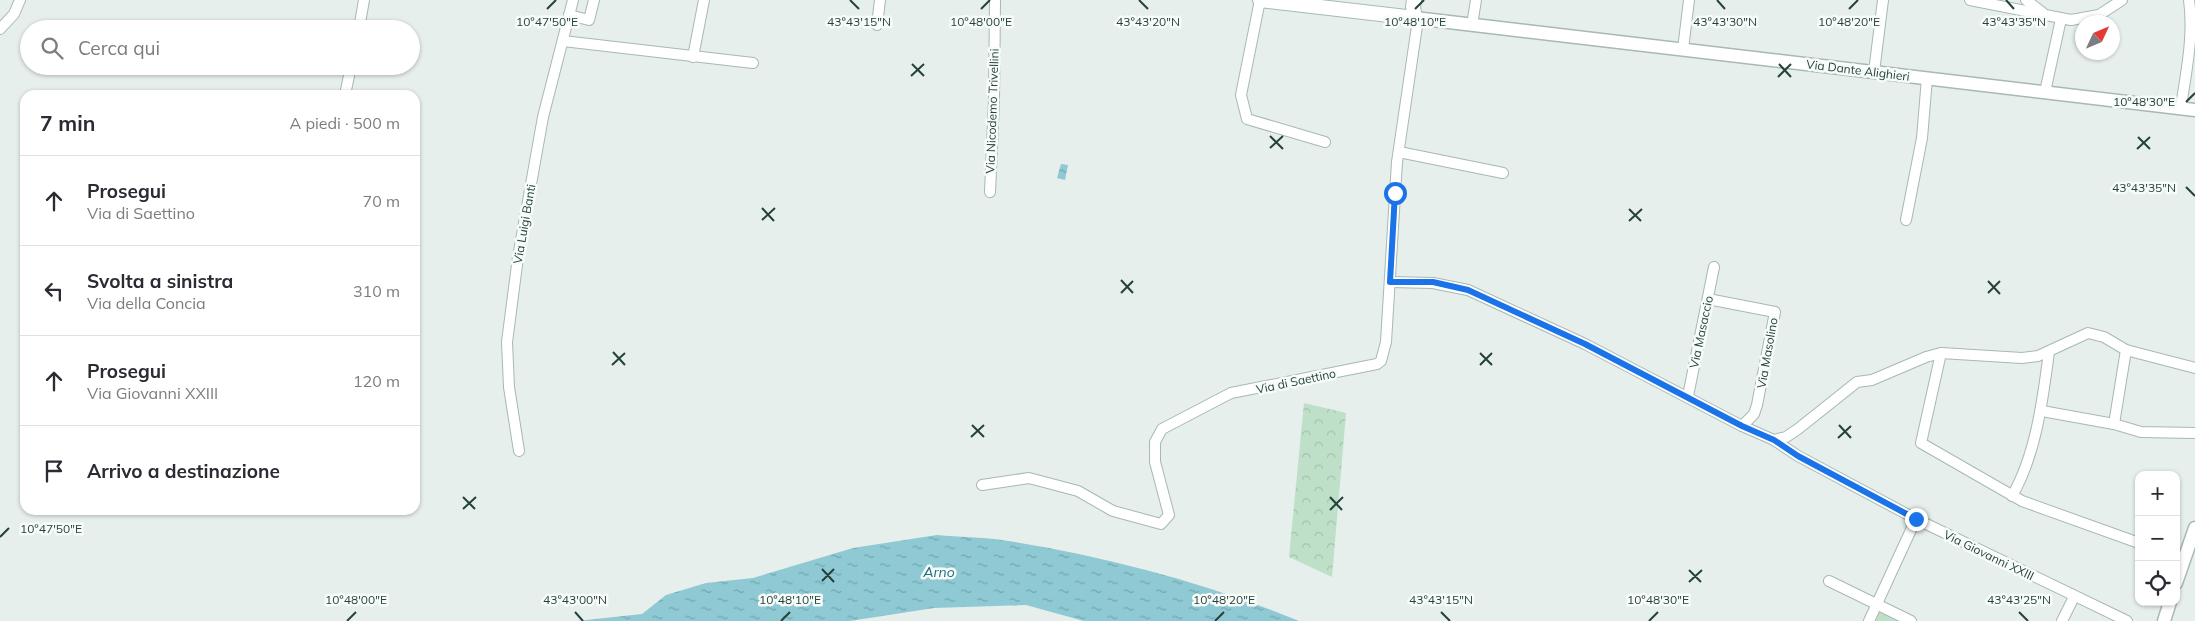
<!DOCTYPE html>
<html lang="it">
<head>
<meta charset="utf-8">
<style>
  :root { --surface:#fff; --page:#f7f7f7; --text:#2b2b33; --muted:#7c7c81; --line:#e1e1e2 }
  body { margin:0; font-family:Mulish,sans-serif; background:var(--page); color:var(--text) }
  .controls { position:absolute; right:15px; bottom:15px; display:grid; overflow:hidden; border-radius:10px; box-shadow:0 1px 4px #0004 }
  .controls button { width:45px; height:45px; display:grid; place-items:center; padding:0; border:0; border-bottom:1px solid var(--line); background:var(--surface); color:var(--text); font:25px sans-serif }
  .compass { position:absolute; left:2075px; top:15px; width:45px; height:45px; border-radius:50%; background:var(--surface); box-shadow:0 1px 4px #0004; rotate:46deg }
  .stop { position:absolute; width:15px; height:15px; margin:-11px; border:4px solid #1a73e8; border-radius:50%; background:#fff }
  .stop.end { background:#1a73e8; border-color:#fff; box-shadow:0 1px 5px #0008 }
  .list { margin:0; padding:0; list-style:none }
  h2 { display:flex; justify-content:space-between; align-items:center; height:65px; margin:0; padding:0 20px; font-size:21px }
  h2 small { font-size:16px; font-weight:400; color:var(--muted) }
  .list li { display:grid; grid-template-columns:32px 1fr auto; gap:15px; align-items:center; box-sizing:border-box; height:90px; padding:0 20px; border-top:1px solid var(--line) }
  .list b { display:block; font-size:19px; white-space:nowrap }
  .list p { margin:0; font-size:16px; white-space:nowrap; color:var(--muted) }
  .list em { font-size:16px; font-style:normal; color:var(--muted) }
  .icon { flex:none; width:28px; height:28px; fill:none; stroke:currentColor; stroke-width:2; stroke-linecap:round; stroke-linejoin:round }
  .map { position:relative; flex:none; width:2195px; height:621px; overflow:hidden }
  .search { position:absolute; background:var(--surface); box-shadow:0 1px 4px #0004; left:20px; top:20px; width:400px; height:55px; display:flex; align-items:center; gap:12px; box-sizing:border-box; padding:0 18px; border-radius:28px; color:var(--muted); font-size:19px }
  .panel { position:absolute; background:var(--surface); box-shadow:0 1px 4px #0004; left:20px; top:90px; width:400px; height:425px; border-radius:15px }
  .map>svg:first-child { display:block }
</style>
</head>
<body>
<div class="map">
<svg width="2195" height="621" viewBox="0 0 2195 621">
  <defs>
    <pattern id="forest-crowns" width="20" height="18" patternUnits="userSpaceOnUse" patternTransform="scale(1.25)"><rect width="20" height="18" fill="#bfe0c8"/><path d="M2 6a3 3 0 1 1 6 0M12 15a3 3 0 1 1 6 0" fill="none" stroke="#a4c1ad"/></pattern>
    <pattern id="water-ripples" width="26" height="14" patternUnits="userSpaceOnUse" patternTransform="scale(1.25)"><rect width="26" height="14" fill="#8ec9d4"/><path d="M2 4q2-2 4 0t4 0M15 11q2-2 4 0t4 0" fill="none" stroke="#74a5ad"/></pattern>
  </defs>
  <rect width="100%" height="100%" fill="#e6efeb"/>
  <g fill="url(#forest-crowns)">
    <path d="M1304 403 1346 413 1332 577 1289 557Z"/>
    <path d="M1877 604 1911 621H1869Z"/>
  </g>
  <g fill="url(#water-ripples)">
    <path d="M1061 164 1068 165 1065 180 1057 178Z"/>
    <path d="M937 535C959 537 981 537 1002 540 1104 556 1204 582 1299 621H1084L1026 605 934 608 850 621H577L642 614 666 595 706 583 753 578 853 548Z"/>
  </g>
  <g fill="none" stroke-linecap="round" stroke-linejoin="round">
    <g stroke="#a8b8b2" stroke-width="12">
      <g id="minor">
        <path d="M1260 0 1241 95 1247 119 1325 142"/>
        <path d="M1970 0 2071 20 2099 15 2122 0"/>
        <path d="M2026 0 2043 13"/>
        <path d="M569 15 589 20 594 0"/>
        <path d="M877 25 880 0"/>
        <path d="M1472 25 1476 0"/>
        <path d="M0 29 14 14 20 0"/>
        <path d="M359 29 364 0"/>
        <path d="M563 41 753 63"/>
        <path d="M1683 49 1689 0"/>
        <path d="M693 57 704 0"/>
        <path d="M1874 72 1883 0"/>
        <path d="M2045 92 2061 19"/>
        <path d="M345 95 351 66"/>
        <path d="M2181 107C2186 72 2194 36 2189 0"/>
        <path d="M1399 152 1503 173"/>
        <path d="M990 192 994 101 995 0"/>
        <path d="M1906 220 1922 138 1927 78"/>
        <path d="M1390 282 1433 283 1468 290 1585 344 1742 426 1774 440 1798 456 1916 519 2127 621"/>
        <path d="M1708 299 1775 312 1757 405 1754 414 1742 426"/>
        <path d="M1941 353 1921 443 2022 501 2139 543"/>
        <path d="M1688 396 1714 267"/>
        <path d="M2042 411 2114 424 2141 432 2195 433"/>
        <path d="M2114 424 2126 350"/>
        <path d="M1774 440 1786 437 1798 429 1857 382 1872 380 1926 357 1941 353 2022 358 2038 356 2088 333 2104 337 2126 350 2195 368"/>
        <path d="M519 451 509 387 507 342 518 257 543 117 573 0"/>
        <path d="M982 485 1029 478 1078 491 1113 511 1161 524 1169 515 1155 462V442L1162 429 1231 393 1377 364 1381 361 1386 342 1397 162 1417 26 1415 18"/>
        <path d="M2012 496C2036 455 2043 398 2049 352"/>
        <path d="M1829 581 1911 621"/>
        <path d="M1869 621 1916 519"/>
        <path d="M2062 621 2074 597"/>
      </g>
    </g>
    <g stroke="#a8b8b2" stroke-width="15">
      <g id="tertiary">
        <path d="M1415 18 2195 110"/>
        <path d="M2176 583 2195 528"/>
        <path d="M2164 621 2170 602"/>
      </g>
    </g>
    <g stroke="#a4bbb3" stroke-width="16">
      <path id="secondary" d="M1260 0 1415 18 1413 7 1414 0"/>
    </g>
    <use href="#minor" stroke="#fff" stroke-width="10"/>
    <use href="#tertiary" stroke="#fff" stroke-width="12"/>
    <use href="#secondary" stroke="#fff" stroke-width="14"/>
  </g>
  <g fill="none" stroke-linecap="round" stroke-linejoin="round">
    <path stroke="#1a73e8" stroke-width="6" d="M1395 193 1390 282H1433L1468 290 1585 344 1742 426 1774 440 1798 456 1916 519"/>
  </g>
  <path fill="none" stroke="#24423a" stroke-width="2" d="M850 0 859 9M1139 0 1148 9M1717 0 1725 9M2006 0 2014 9M547 9 556 0M981 9 990 0M1415 9 1424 0M1849 9 1858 0M912 64 924 76M1779 64 1791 77M911 76 924 64M1778 77 1791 64M2186 102 2195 93M1270 136 1283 149M2138 137 2150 149M1270 148 1283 136M2137 149 2150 137M2186 187 2195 196M762 208 774 221M1629 209 1641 221M762 220 775 208M1629 221 1642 209M1121 280 1133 293M1988 281 2000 294M1121 293 1133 281M1988 293 2000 281M613 352 625 365M1480 353 1492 365M612 365 625 353M1480 365 1492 353M972 425 984 437M1839 425 1851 438M971 437 984 425M1838 438 1851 426M463 497 475 509M1330 497 1342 510M463 509 476 497M1330 510 1343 497M0 537 9 528M822 569 834 582M1689 570 1701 582M822 581 834 569M1689 582 1702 570M575 612 583 621M1441 612 1450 621M2019 612 2028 621M347 621 356 612M781 621 790 612M1215 621 1224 612M1649 621 1658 612"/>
  <g text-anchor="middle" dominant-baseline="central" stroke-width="5" stroke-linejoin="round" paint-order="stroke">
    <g font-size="12" fill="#24423a" stroke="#f7fbf9">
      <text transform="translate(1858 70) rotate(7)">Via Dante Alighieri</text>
      <text transform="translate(992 111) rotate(-88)">Via Nicodemo Trivellini</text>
      <text transform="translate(524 224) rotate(-80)">Via Luigi Banti</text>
      <text transform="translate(1701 332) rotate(-78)">Via Masaccio</text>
      <text transform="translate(1767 353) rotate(-80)">Via Masolino</text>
      <text transform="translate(1296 381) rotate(-12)">Via di Saettino</text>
      <text transform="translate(1989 555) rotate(26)">Via Giovanni XXIII</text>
    </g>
    <g font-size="14" font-style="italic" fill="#1c6f80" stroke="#f7fbf9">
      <text x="939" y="572">Arno</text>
    </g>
  </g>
  <g font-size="12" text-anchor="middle" fill="#24423a" stroke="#f7fbf9" stroke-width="5" stroke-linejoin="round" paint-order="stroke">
    <text x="547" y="26">10°47'50"E</text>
    <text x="981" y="26">10°48'00"E</text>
    <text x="1415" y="26">10°48'10"E</text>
    <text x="1849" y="26">10°48'20"E</text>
    <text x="2014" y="26">43°43'35"N</text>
    <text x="859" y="26">43°43'15"N</text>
    <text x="1148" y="26">43°43'20"N</text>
    <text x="1725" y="26">43°43'30"N</text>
    <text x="2144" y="106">10°48'30"E</text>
    <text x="2144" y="192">43°43'35"N</text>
    <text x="51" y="533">10°47'50"E</text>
    <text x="575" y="604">43°43'00"N</text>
    <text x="1441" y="604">43°43'15"N</text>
    <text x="2019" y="604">43°43'25"N</text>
    <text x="356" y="604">10°48'00"E</text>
    <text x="790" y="604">10°48'10"E</text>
    <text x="1224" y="604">10°48'20"E</text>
    <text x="1658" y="604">10°48'30"E</text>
  </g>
</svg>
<div class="controls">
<button>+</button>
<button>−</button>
<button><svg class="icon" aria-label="locate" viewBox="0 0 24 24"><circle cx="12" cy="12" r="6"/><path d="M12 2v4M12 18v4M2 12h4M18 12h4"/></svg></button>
</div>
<svg class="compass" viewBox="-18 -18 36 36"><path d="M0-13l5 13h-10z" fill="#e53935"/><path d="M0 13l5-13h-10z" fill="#7c7c81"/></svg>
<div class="stop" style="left:1395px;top:193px"></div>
<div class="stop end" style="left:1916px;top:519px"></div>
<div class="search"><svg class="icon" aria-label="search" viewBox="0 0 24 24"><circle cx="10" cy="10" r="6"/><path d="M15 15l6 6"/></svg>Cerca qui</div>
<section class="panel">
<h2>7 min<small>A piedi · 500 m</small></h2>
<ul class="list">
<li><svg class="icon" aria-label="ahead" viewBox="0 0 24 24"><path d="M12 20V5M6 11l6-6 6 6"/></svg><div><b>Prosegui</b><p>Via di Saettino</p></div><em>70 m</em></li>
<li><svg class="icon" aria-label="left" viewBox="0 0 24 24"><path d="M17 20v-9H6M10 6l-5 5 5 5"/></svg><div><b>Svolta a sinistra</b><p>Via della Concia</p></div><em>310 m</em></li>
<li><svg class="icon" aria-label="ahead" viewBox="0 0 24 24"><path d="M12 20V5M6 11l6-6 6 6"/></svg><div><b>Prosegui</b><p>Via Giovanni XXIII</p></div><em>120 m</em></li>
<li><svg class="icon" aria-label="arrive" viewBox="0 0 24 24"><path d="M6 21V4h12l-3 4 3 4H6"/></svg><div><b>Arrivo a destinazione</b></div></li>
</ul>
</section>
</div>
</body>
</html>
